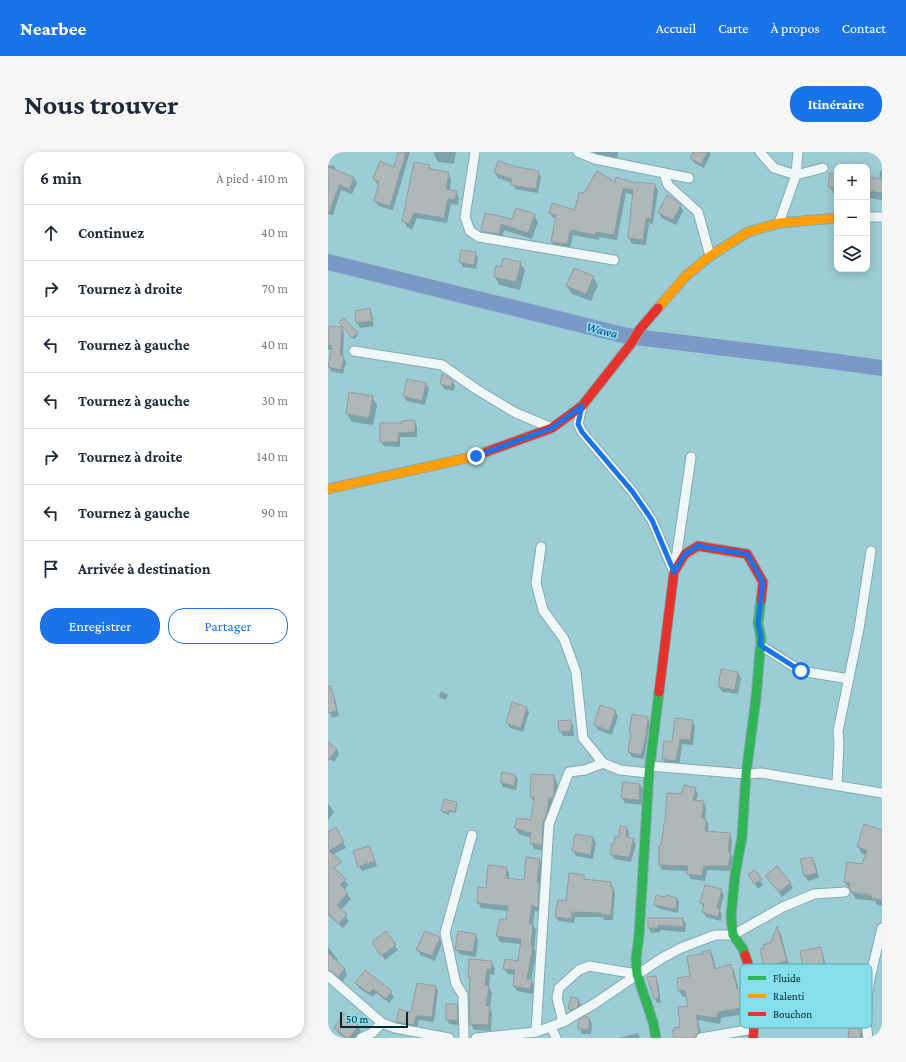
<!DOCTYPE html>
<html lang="fr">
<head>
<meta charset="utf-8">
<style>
  :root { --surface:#fff; --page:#f6f6f7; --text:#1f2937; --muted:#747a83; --line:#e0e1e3; --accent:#1a73e8 }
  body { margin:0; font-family:"Crimson Pro",serif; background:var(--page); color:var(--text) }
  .controls { position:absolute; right:12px; top:12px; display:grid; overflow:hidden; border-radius:8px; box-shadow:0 2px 10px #0003 }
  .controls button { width:36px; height:36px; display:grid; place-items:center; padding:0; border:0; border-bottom:1px solid var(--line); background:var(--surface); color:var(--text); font:20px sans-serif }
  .scale { position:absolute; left:12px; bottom:10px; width:68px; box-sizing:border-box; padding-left:4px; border:2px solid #00292f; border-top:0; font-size:11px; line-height:14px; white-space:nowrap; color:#00292f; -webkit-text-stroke:3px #84deec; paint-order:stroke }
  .stop { position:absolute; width:12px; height:12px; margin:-9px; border:3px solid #1a73e8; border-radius:50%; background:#fff }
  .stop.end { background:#1a73e8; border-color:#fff; box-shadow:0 1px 4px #0008 }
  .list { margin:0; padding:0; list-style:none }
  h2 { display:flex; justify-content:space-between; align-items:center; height:52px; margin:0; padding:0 16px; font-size:17px }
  h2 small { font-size:13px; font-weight:400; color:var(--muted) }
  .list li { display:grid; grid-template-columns:26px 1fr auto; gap:12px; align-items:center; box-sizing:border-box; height:56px; padding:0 16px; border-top:1px solid var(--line) }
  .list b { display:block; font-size:15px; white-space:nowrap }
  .list em { font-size:13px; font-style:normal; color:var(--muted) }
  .actions { display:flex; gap:8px; padding:12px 16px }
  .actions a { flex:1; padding:9px 0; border:1px solid var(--accent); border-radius:16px; text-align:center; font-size:14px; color:var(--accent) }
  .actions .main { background:var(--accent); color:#fff }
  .icon { flex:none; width:22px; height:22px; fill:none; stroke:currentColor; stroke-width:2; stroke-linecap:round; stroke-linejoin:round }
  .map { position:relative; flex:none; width:554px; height:886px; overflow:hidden; border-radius:16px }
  header { display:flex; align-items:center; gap:24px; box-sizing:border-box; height:56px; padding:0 20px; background:var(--accent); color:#fff }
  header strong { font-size:19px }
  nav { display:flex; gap:22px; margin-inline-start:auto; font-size:14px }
  .intro { display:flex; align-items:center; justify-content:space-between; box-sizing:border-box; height:96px; padding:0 24px }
  h1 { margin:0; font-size:28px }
  .button { padding:10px 18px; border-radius:16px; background:var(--accent); color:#fff; font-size:14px; font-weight:700 }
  main { display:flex; gap:24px; padding:0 24px }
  aside { flex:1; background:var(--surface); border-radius:16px; box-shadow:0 2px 10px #0003 }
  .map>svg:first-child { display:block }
</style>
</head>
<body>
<header>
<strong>Nearbee</strong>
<nav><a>Accueil</a><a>Carte</a><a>À propos</a><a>Contact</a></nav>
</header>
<div class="intro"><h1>Nous trouver</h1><a class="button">Itinéraire</a></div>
<main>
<aside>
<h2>6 min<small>À pied · 410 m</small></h2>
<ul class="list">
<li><svg class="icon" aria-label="ahead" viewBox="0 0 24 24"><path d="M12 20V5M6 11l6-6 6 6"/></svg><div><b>Continuez</b></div><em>40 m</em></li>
<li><svg class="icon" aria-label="right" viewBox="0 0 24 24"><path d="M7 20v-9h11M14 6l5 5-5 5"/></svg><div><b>Tournez à droite</b></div><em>70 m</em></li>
<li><svg class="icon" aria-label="left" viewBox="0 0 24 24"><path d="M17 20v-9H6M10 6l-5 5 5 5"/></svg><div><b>Tournez à gauche</b></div><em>40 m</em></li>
<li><svg class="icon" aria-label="left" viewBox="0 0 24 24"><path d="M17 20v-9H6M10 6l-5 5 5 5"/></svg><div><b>Tournez à gauche</b></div><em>30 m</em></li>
<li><svg class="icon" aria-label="right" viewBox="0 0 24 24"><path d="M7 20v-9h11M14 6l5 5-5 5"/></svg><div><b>Tournez à droite</b></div><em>140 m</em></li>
<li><svg class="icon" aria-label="left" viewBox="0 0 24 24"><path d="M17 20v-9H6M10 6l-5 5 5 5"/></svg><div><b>Tournez à gauche</b></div><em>90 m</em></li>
<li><svg class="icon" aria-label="arrive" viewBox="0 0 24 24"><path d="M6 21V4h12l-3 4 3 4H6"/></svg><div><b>Arrivée à destination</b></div></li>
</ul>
<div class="actions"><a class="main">Enregistrer</a><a>Partager</a></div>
</aside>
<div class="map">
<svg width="554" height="886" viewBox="0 0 554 886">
  <rect width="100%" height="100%" fill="#9cccd4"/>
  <g fill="#0003" fill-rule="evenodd">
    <path d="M71 0H82L65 58 50 54 47 49 52 33 49 32 46 27 67 16Z"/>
    <path d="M107 0H128L126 12 110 10 106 3Z"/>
    <path d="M266 0H290L289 7 269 5Z"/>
    <path d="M366 0H381L383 2 376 16 366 11 363 6Z"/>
    <path d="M0 13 6 14 9 20 26 26 29 31 24 42 13 38 5 63 0 62Z"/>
    <path d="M101 14 104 19 120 21 123 27 122 39 128 40 131 46 130 53 123 52 119 71 89 66 84 78 79 75 76 69Z"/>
    <path d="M188 16 210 20 213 25 210 41 187 37 184 31 170 26 167 21Z"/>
    <path d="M552 18 554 19V48L539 46V26L551 28Z"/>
    <path d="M509 23V43L506 42 501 34Z"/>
    <path d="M287 32 327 33 330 38 325 72 321 71 318 93 304 92 301 86 306 43 298 41 289 88 271 85V88L245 83 242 97 227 95 224 89 228 67 225 66 222 60 248 59 256 42Z"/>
    <path d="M352 53 355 59 348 73 334 66 331 61Z"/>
    <path d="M158 63 185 68 206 63 210 70 204 87 176 78 174 88 158 86 154 79Z"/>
    <path d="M147 101 150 106 148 117 135 115 132 110Z"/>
    <path d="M192 111 197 118 192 138 171 133 167 125 169 115 174 116Z"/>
    <path d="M265 125 270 133 263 149 244 142 239 134Z"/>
    <path d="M41 158 44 162 46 174 32 176 29 171Z"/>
    <path d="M14 172 29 182 30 184 26 187Z"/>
    <path d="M0 175 13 176 16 181 15 205 18 210 15 222 3 219 0 214 4 198H0Z"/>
    <path d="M80 228 98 232 101 237 97 253 79 249 76 244Z"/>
    <path d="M124 229 127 234 126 239 116 237 113 232Z"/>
    <path d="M22 242 44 245 49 253 45 273 24 270 19 262Z"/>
    <path d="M86 269 89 274V285H72V295L56 294 53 290 75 272Z"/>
    <path d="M410 521 413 526 410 542 394 540 391 535Z"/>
    <path d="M113 539 120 543 118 548 112 546 111 544Z"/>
    <path d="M4 542 7 547 11 564 4 566 0 557V543Z"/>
    <path d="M198 555 201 560 195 580 182 576 179 571Z"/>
    <path d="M287 559 290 564 284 583 270 578 267 573Z"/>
    <path d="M319 566 322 570 316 607 304 605 301 600 304 583 302 579Z"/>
    <path d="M242 569 245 574 246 584H235L232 579Z"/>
    <path d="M364 569 367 574 365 593 354 592 351 614 337 612 335 607 345 592Z"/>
    <path d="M0 591 9 597 11 602 6 610 0 606Z"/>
    <path d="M187 623 190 628 188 638 175 635 173 630Z"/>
    <path d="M226 624 229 630V650L228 652 224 651 217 699 206 697 203 691V686L191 682 187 676 204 669 206 650 203 645Z"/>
    <path d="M312 633 315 638 314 653 297 651 294 646Z"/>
    <path d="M367 637 370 642 368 649 375 650 378 654 377 668 381 672 379 681 401 682 404 687 403 702 405 706 403 719 379 718 377 729 363 727 360 722V719L334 718 332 713 333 695 354 643Z"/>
    <path d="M0 651 6 660 0 668Z"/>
    <path d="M128 651 129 653 128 661 122 660 121 663 116 661 114 659Z"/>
    <path d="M298 675 301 680 300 687H305L308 692 303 710 286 707 284 703 292 686Z"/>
    <path d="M8 678 18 696 2 704 0 701V681Z"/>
    <path d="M554 679V754L549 753 547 749 528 747 517 730 534 713 538 703 534 702 530 695ZM525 739 549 743V745L525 741Z"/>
    <path d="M265 686 268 691 265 707 248 704 245 699Z"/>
    <path d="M41 695 49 714 34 719 31 714Z"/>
    <path d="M484 706 487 711 491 726 480 729 477 724 473 708Z"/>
    <path d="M212 708 215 713 212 734 214 737 212 761 207 758 205 773 208 778 206 797 208 801 203 829 207 834 205 842 189 839 186 834 188 823 180 822 176 817 191 810 193 792 172 790 169 784 178 769 180 759 153 756 150 750 159 737 178 715 181 721V728L196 730Z"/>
    <path d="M427 720 435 733 430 737 424 727Z"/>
    <path d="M0 724 17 728 20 733 16 738 23 747 13 758 21 769 15 776 0 763Z"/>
    <path d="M255 724 258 728 283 731 287 741 285 768H276L275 765H247L246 771 231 769 228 765Z"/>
    <path d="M438 724 462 731 465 736 454 745Z"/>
    <path d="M393 738 396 743 392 759 394 763 393 769 378 765 375 760 376 756 373 751Z"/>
    <path d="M338 746H349L351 750 350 761 330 756 327 753Z"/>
    <path d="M321 767H355L358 772 357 780 332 778V780L323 781 321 776Z"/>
    <path d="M450 777 453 783 462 817 442 822 437 815 433 798 437 796 443 791Z"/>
    <path d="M148 783 150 788 148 805 131 802 128 797Z"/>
    <path d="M111 786 114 791 107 809 92 803 90 798Z"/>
    <path d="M67 794 70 798 57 808 48 795Z"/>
    <path d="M0 795 10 808 8 810 16 817 19 823 14 830 0 816Z"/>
    <path d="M492 796 495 801 498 816 496 817 498 834 488 835 486 830 484 819 479 820 476 815Z"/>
    <path d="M382 799 385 804 388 817 403 813 406 819 411 838H412L421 851 422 861 393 866 392 872 370 868 374 886H346L353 876 361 854 359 844 355 845 351 839 350 827 363 824 376 802Z"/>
    <path d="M163 810 167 816 166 823 162 822 161 835 164 841 162 857 164 861 163 879 146 878 143 872V830L141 826Z"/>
    <path d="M327 825 330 830 333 851H329L327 846Z"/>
    <path d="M28 831 63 840 66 845 61 851 48 841 45 845 31 836Z"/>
    <path d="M107 835 110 839 106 870 91 868 88 878 72 875 69 870 84 861Z"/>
    <path d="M250 847 253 852 252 860 244 862 242 857Z"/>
    <path d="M129 853 132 858V873L121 872 119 867Z"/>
    <path d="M261 866 264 871 263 882H254L252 877Z"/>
    <path d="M30 874 33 879 27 886H17L10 881 7 876Z"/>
    <path d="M532 878 535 883 534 886H521Z"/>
    <path d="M0 879 5 883 7 886H0Z"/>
    <path d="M310 881 312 886H290Z"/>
  </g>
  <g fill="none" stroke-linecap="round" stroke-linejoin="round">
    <path stroke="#7b99c6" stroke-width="16" d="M0 110 299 184 503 209 554 216"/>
  </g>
  <g fill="#afb7b9" stroke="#949d9f">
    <path d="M70 0H78L62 54 46 49 51 30 45 27 52 9 66 15Z"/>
    <path d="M365 0H379L373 12 362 6Z"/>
    <path d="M170 9 189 15 211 19 208 37 183 33 184 27 166 21Z"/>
    <path d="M86 10 102 13 101 17 121 20 118 37 129 39 127 48 120 47 116 66 86 61 81 72 74 69Z"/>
    <path d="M0 15 26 25 22 37 11 33 1 61H0Z"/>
    <path d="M269 19 287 30 288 25 308 31V30L327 32 323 67 318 66 315 88 300 86 305 38 295 36 286 83 268 80V83L242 78 239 92 223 90 228 63 221 61 224 51 247 58 251 40 256 41Z"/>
    <path d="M502 21 509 22V36L500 35Z"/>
    <path d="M539 25 554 27V41L539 39Z"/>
    <path d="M339 43 347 48 353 53 345 68 330 61Z"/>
    <path d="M188 56 207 62 200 81 173 72 171 82 153 79 157 61 184 67Z"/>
    <path d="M133 98 148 100 146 113 131 110Z"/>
    <path d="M175 106 193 110 188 130 166 125 168 114 173 115Z"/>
    <path d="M246 116 266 124 258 142 238 134Z"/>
    <path d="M42 156 44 169 28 171 27 159Z"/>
    <path d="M16 166 30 181 24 186 11 170Z"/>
    <path d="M0 174 14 175 12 203 16 204 13 218 0 215 4 194 0 193Z"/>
    <path d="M114 222 125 228 123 235 112 232Z"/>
    <path d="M79 227 98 231 94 249 75 244Z"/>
    <path d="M21 240 45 244 41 266 18 262Z"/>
    <path d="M87 268V280L70 281V290H52V271H74V269Z"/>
    <path d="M393 517 410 520 407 538 390 535Z"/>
    <path d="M0 534H3L9 559 0 561Z"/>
    <path d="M184 550 199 555 193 576 178 571Z"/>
    <path d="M272 553 288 558 281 579 266 573Z"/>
    <path d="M304 562 320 565 318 584 313 603 300 600 303 580H301Z"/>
    <path d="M347 566 365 568 362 588 352 587 348 609 334 607 336 589 344 590Z"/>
    <path d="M243 568V579L231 580 230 569Z"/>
    <path d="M0 590 9 597 0 609Z"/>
    <path d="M174 620 188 623 186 634 172 630Z"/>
    <path d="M203 622 226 623V643L225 646H221L219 660 215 671 214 693 202 691 203 681 186 676 189 667H195V666L203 668 206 645H202Z"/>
    <path d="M295 630 312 632 311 648 293 646Z"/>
    <path d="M356 633 368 636 365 648 376 649 374 666 378 667 377 679 402 681 400 700H403L400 714H376L374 724 359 722 360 714 331 713V694H333L336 671H337L339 641 353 642Z"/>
    <path d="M116 647 129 650 127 660 121 658 120 661 113 659Z"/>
    <path d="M536 672 554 678V748L543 746 544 743 523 740 521 736 522 731 516 730 519 710 534 712 539 698 529 695Z"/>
    <path d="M292 674 299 675 298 685 306 686 301 705 282 703 284 691H286L287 684 291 685Z"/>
    <path d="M8 675 16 690 1 699 14 710 6 716 18 727 12 733 20 741 9 753 19 762 11 772 0 761V680Z"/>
    <path d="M247 682 265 685 263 703 244 699Z"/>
    <path d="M41 694 47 709 30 715 25 699Z"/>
    <path d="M198 705 212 707 209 730 211 731 210 756 204 753 201 772H205L203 794H205L199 827 204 828 202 837 185 834 187 818 175 817 177 807 190 809 193 787 168 784 172 767 178 768 180 754 149 751 150 735 158 736 160 713 179 715 178 726 196 728Z"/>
    <path d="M484 705 489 721 476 724 472 707Z"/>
    <path d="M449 714 463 731 451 740 437 724Z"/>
    <path d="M427 718 434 727 426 732 420 722Z"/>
    <path d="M241 721 256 723V727L283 730V735L285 736 283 763H272L273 761 244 760V767L227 765 230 748 238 749Z"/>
    <path d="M377 733 394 737 389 756 392 757 390 765 374 760 376 752 372 751Z"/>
    <path d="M328 743 337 745 338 743 349 746 348 757 326 753Z"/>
    <path d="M320 766H355V775L330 773V776H320Z"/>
    <path d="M449 774 459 809 436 815 432 797 436 796 435 793 443 790Z"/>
    <path d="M58 779 68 793 53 804 44 790Z"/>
    <path d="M97 779 112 785 104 804 88 798Z"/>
    <path d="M130 779 148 782 145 800 127 798Z"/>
    <path d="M493 795 496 811 493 812 496 829 485 831 482 814 475 816 472 799Z"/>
    <path d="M382 798 387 817 403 812 409 837 412 836 413 841 418 844 419 855 390 860 389 866 368 863 371 880 369 882 367 886H346L344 878H346V876L352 875 350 855 360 854 357 838 350 839 349 826 362 824 359 804 374 802V800Z"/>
    <path d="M0 801 17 817 10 825 0 817Z"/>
    <path d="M141 807 164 809 163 818 159 817 157 833 161 834 158 854H162L160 873 142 872 141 842 142 826H140Z"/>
    <path d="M37 818 64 839 58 847 45 837 41 841 27 831Z"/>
    <path d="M328 824 331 846 326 847 319 825Z"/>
    <path d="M89 831 108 834 104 865 88 864 86 873 68 870 71 857 83 860Z"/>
    <path d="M243 845 250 846V855L244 858 240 857Z"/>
    <path d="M118 852H129L130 868H118Z"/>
    <path d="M16 861 31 873 21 886H19L6 876Z"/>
    <path d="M256 865H261V877H250L251 868Z"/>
    <path d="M521 876 533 877 532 886H520Z"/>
  </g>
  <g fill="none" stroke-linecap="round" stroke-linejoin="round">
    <g stroke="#83aab0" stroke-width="11">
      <g id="street">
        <path d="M147 0 137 65 142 79 151 85 286 108"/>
        <path d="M250 0 267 7 361 26"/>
        <path d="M432 0 446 16 468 23 495 16"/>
        <path d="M336 21 340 33 370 60 382 104"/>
        <path d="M539 65H554"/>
        <path d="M451 71 468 23 470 0"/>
        <path d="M26 199 114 213 148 237 188 261 224 276"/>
        <path d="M254 254 250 272 254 280 304 339 324 368 346 420"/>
        <path d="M213 395 208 431 215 458 236 487 248 520 255 586 275 611 292 618 321 621"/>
        <path d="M347 414 363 305"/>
        <path d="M432 493 473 519 521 527"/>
        <path d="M322 614 418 622 433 621 554 641"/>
        <path d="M509 633 511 591 510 579 531 477 543 399"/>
        <path d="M0 824 54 871 67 876 121 886"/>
        <path d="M235 870 229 846 231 836 251 818 261 814 309 822"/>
        <path d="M223 875 228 886"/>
        <path d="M208 880 221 672 241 620 257 618 275 611"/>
        <path d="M33 886 44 881 54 871"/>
        <path d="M136 886 135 843 128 832 117 781 144 683"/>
        <path d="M148 886 208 880 235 870 266 852 334 806 353 796 387 783H405L455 755 486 742 517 740"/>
        <path d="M373 886 425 877"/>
        <path d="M540 886 537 863 542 826 554 776"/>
      </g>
    </g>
    <g stroke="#83aab0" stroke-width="11">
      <g id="fast">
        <path d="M417 803 415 797 405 783 403 764 407 723 414 685 418 622 428 546 433 486 430 471 433 448"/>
        <path d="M328 886 325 870 309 822 308 806 311 784 321 621 331 540"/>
      </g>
    </g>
    <g stroke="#83aab0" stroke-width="11">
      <g id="slow">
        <path d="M330 156 358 124 382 104 420 80 451 71 509 66"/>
        <path d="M0 337 148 304 158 300"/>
      </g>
    </g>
    <g stroke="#83aab0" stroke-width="11">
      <g id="jam">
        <path d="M158 300 224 276 254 254 302 193 312 177 330 156"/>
        <path d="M331 540 346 420 357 402 370 394 419 402 435 430 433 448"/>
        <path d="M417 803 424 824 427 855 425 886"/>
      </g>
    </g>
    <use href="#street" stroke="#f0f7f9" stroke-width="9"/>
    <use href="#fast" stroke="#30b455" stroke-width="9"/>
    <use href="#slow" stroke="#ff9f0a" stroke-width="9"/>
    <use href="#jam" stroke="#e5322d" stroke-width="9"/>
  </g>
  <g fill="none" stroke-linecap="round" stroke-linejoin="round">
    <path stroke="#1a73e8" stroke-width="5" d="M148 304 224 276 254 254 250 272 254 280 304 339 324 368 346 420 357 402 370 394 419 402 435 430 430 471 433 486 432 493 473 519"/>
  </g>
  <g text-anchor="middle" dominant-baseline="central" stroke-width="3.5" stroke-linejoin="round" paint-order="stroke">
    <g font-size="13" font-style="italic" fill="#273b84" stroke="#84deec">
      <text transform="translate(274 178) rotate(14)">Wawa</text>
    </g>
  </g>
  <rect x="412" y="812" width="132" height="64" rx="6" fill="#84deec" stroke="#5ca8b3" stroke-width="1"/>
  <rect x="420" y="824" width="18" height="4" fill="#30b455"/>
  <rect x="420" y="842" width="18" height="4" fill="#ff9f0a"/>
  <rect x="420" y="860" width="18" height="4" fill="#e5322d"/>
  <g font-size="11" fill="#00292f">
    <text x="445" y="830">Fluide</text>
    <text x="445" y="848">Ralenti</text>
    <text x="445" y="866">Bouchon</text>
  </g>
</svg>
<div class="controls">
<button>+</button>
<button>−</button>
<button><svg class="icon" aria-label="layers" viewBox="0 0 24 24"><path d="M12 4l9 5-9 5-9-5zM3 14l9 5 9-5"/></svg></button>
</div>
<div class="scale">50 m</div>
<div class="stop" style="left:473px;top:519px"></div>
<div class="stop end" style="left:148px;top:304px"></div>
</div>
</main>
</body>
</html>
